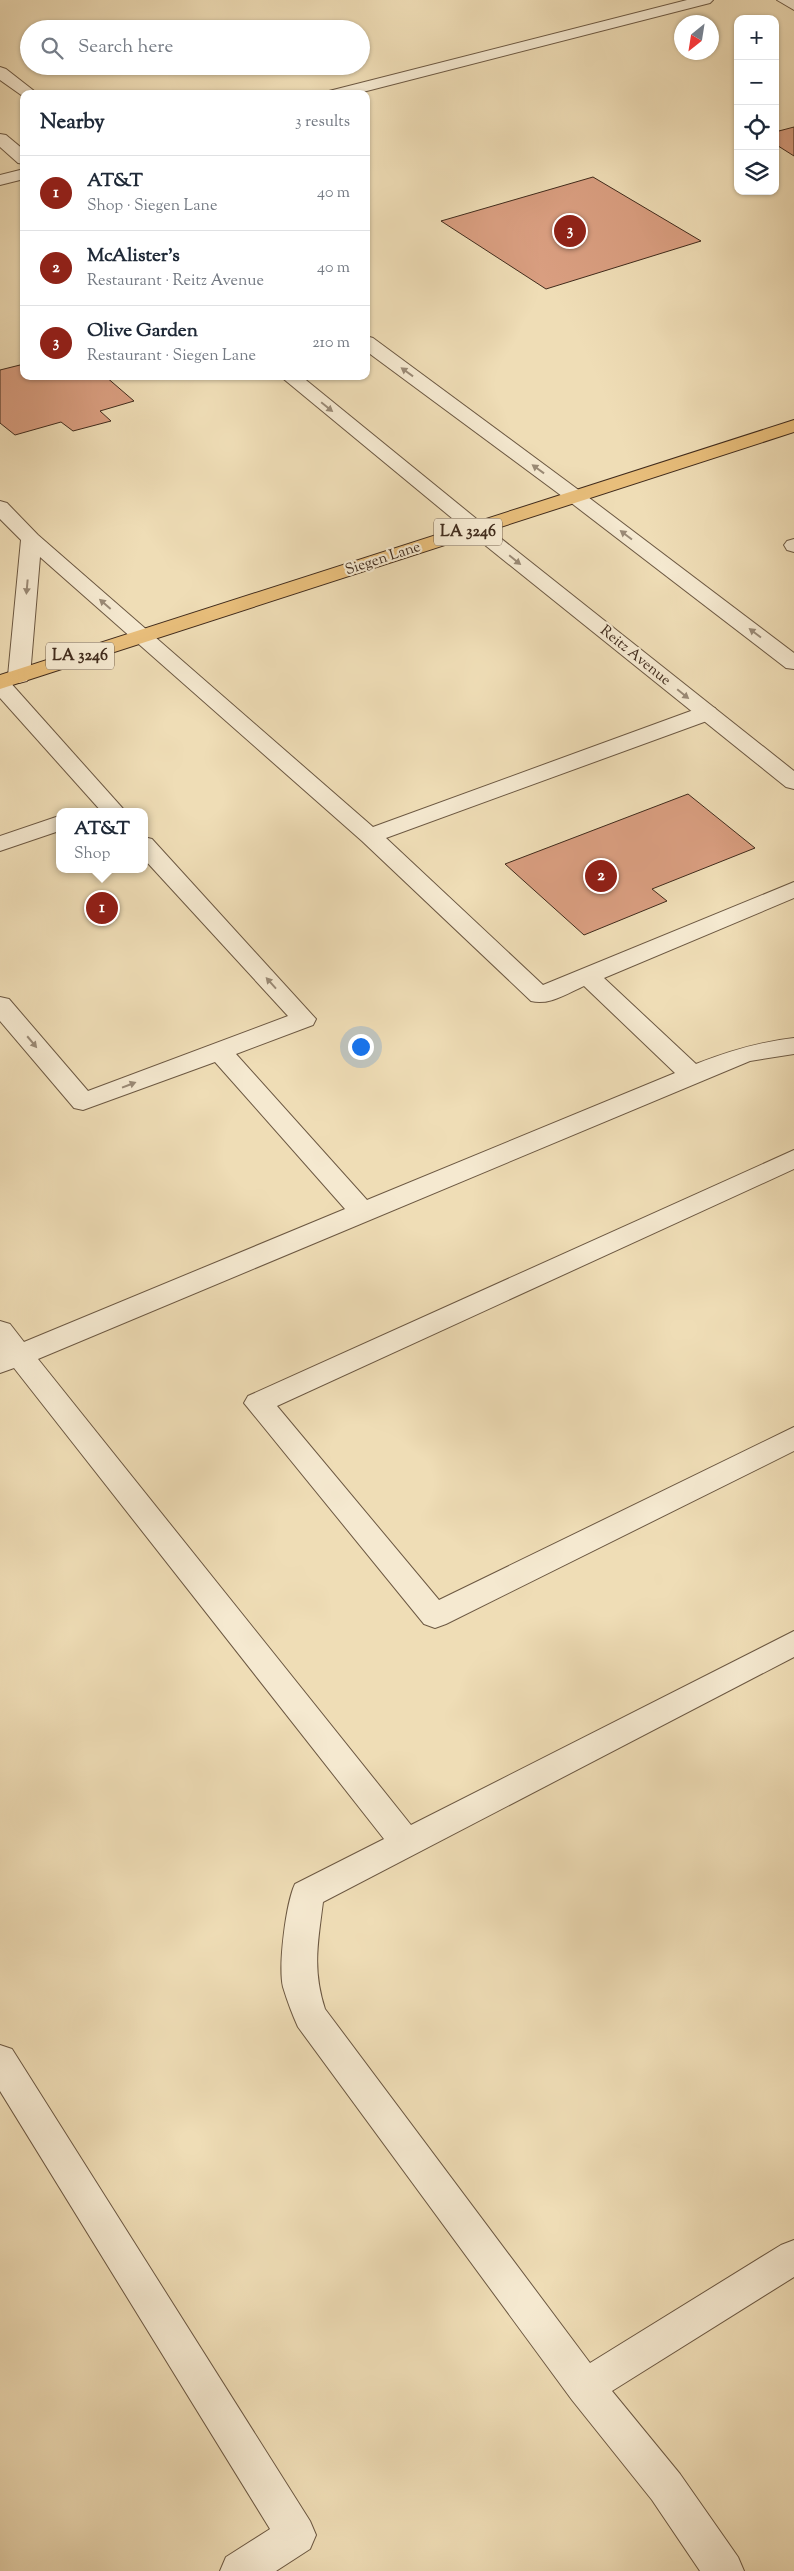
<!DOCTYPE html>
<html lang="en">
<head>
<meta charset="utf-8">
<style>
  :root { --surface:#fff; --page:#f6f6f7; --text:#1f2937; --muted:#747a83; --line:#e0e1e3; --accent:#8f2418 }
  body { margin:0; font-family:"Sorts Mill Goudy",serif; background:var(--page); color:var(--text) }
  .controls { position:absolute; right:15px; top:15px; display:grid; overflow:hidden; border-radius:10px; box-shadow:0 1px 4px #0004 }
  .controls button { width:45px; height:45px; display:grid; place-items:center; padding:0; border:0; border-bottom:1px solid var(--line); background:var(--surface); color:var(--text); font:25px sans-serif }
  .compass { position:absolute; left:674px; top:15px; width:45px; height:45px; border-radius:50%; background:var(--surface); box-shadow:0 1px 4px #0004; rotate:210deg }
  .you { position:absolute; left:360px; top:1046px; width:18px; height:18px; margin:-12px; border:4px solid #fff; border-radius:50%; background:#1a73e8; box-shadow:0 0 0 8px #1a73e833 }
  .badge { display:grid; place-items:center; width:32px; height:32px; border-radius:50%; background:var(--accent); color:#fff; font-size:16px; font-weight:700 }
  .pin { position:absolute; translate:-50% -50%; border:2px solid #fff; box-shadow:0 1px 5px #0006 }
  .popup { position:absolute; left:56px; top:808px; width:92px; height:65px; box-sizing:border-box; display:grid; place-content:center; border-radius:10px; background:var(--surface); filter:drop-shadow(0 1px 4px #0005); font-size:16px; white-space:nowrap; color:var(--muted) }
  .popup b { font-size:19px; color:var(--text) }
  .popup::after { content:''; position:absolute; left:50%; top:100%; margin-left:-10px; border:10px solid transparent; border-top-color:var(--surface) }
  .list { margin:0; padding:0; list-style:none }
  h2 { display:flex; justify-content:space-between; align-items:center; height:65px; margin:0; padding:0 20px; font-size:21px }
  h2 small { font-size:16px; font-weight:400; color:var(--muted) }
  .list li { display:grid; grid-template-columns:32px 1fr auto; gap:15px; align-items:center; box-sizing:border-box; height:75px; padding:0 20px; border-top:1px solid var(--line) }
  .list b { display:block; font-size:19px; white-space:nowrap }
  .list p { margin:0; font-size:16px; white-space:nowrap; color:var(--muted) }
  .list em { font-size:16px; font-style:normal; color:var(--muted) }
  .icon { flex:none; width:28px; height:28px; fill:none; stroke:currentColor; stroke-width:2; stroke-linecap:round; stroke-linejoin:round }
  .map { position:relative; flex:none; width:794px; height:2571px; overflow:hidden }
  .search { position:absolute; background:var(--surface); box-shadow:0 1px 4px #0004; left:20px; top:20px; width:350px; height:55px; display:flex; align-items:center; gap:12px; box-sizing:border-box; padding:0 18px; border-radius:28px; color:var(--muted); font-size:19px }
  .panel { position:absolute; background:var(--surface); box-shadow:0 1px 4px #0004; left:20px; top:90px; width:350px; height:290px; border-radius:10px }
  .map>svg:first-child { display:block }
</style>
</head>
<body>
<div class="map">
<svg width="794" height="2571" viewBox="0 0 794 2571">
  <rect width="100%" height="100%" fill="#efddb6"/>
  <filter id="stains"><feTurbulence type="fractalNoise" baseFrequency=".004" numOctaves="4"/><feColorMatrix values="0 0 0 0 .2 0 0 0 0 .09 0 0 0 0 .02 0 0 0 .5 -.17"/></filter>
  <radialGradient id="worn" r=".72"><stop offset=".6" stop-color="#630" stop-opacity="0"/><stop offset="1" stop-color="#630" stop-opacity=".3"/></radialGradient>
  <g fill="#d99e80" stroke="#402b1c">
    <path d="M794 127V156L775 144V132Z"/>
    <path d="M593 177 701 241 546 289 441 221Z"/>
    <path d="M24 364V376H105L134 401 100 411 111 421 73 431 61 422 15 435 0 423V370Z"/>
    <path d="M688 794 755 848 652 889 667 901 584 935 505 864Z"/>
  </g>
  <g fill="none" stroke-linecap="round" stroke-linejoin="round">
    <g stroke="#6c5842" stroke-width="2">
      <g id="service">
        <path d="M687 0H713L710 3 355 94H327L329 91Z"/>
        <path d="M777 0H794V10Z"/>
        <path d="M0 67 6 69 38 94H24V97L0 80Z"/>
        <path d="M0 134 6 135 24 150V164L18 163 0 147Z"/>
        <path d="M24 169V179L0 185V175Z"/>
        <path d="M366 336 373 338 584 494 587 498 584 502H570L366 351Z"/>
        <path d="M280 376H301L484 525 487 529 484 533H470Z"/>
        <path d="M0 501 7 503 38 535 373 827 699 708 707 706 715 708 718 713 715 718 386 838 543 985 794 882V898L604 978 696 1064C729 1051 759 1042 794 1038V1054L750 1061 38 1359 411 1825 794 1631V1657L323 1902C318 1942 312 1969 325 2009L590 2363 781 2245 794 2240V2277L612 2391 680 2474 738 2557 744 2571H700L652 2500 572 2400 298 2027C292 2014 287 2000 283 1987 278 1966 286 1903 295 1884L384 1839 14 1368 0 1373V1321L10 1324 24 1342 345 1209 215 1062 83 1110 74 1108 0 1021V997L9 999 88 1091 288 1016 144 859V837L152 839 316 1019 313 1025 236 1054 367 1200 675 1073 584 986C568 993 549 1006 531 1001L362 841 40 557 30 676 27 681 19 683 11 681 8 676 21 540 0 519Z"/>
        <path d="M794 539V552L787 550 784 545 787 541Z"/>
        <path d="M0 678 8 680 126 812H102L0 698Z"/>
        <path d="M59 816V831L0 851V836Z"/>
        <path d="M794 1150V1169L277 1406 439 1600 794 1427V1451L446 1624 435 1628 424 1624 244 1403 248 1396Z"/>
        <path d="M0 2045 12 2049 310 2521 316 2535 310 2549 276 2571H220L226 2557 270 2529 0 2091Z"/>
      </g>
    </g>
    <g stroke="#6c5842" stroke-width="2">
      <g id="minor">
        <path d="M577 492 584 494 794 653V669L786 668 570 502 567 498 570 494Z"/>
        <path d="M477 523 484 525 794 771V789L786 787 470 533 467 529 470 525Z"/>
      </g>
    </g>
    <g stroke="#402b1c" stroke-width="2">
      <path id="primary" d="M794 420V432L0 689V675Z"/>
    </g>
    <use href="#service" fill="#f5e9d0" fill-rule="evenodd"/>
    <use href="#minor" fill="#f5e9d0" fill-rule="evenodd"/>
    <use href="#primary" fill="#e8be7b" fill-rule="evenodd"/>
  </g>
  <defs><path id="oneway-solid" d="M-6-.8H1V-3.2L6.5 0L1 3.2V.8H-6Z" transform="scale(1.25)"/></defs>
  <g fill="#9a8a76">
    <use href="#oneway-solid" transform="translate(407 372) rotate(-144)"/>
    <use href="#oneway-solid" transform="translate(327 407) rotate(39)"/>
    <use href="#oneway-solid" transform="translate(538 469) rotate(-144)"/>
    <use href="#oneway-solid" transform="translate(626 535) rotate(-143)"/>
    <use href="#oneway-solid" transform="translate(515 560) rotate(39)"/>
    <use href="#oneway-solid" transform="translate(27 587) rotate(95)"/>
    <use href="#oneway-solid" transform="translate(105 604) rotate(-139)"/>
    <use href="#oneway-solid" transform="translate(755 633) rotate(-143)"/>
    <use href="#oneway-solid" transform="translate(683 694) rotate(39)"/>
    <use href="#oneway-solid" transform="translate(271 983) rotate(-132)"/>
    <use href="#oneway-solid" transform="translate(32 1042) rotate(50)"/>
    <use href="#oneway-solid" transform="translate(129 1085) rotate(-21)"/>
  </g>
  <g text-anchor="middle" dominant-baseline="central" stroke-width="4.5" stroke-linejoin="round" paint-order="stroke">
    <g font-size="15" fill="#402b1c" stroke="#f5e9d0">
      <text transform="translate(383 559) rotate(-18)">Siegen Lane</text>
      <text transform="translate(635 656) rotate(39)">Reitz Avenue</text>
    </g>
    <g fill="#f5e9d0" stroke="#766452" stroke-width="1">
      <rect x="434" y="518.5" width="68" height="27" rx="4"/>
      <rect x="46" y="642.5" width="68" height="27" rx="4"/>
    </g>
    <g font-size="16" font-weight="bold" fill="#402b1c">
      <text x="468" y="532">LA 3246</text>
      <text x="80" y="656">LA 3246</text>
    </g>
  </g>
  <rect width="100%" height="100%" filter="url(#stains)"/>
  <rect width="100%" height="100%" fill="url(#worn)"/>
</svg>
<div class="controls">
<button>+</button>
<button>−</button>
<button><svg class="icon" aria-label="locate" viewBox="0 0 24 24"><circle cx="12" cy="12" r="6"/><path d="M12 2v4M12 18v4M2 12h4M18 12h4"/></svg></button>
<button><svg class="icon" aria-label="layers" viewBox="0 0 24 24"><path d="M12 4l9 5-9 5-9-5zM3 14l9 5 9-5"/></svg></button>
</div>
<svg class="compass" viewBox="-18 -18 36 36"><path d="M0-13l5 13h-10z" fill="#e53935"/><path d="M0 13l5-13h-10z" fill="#747a83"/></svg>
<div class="you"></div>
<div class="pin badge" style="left:102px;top:908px">1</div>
<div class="popup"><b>AT&amp;T</b>Shop</div>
<div class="pin badge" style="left:601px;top:876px">2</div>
<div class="pin badge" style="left:570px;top:231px">3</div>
<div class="search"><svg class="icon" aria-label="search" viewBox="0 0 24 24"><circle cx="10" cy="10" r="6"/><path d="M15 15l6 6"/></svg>Search here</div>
<section class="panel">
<h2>Nearby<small>3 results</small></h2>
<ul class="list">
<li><span class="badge">1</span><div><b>AT&amp;T</b><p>Shop · Siegen Lane</p></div><em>40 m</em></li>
<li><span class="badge">2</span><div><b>McAlister's</b><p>Restaurant · Reitz Avenue</p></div><em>40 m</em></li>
<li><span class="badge">3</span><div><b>Olive Garden</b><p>Restaurant · Siegen Lane</p></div><em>210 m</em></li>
</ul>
</section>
</div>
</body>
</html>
